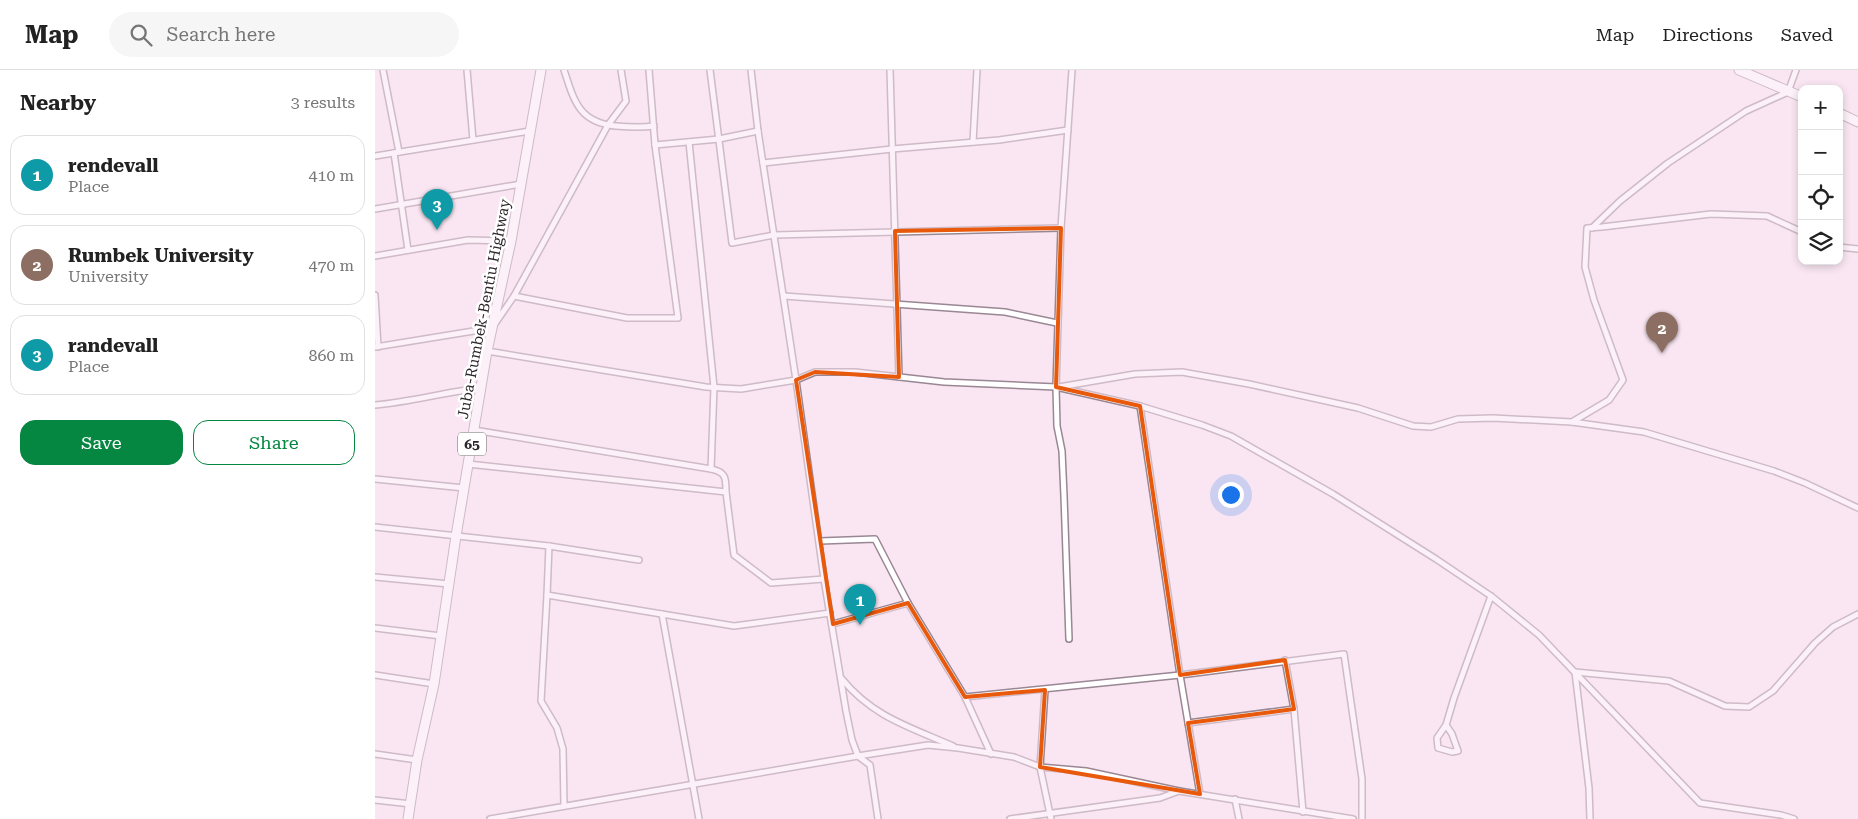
<!DOCTYPE html>
<html lang="en">
<head>
<meta charset="utf-8">
<style>
  :root { --surface:#fff; --page:#f6f6f6; --text:#222; --muted:#767676; --line:#e0e0e0; --accent:#058641 }
  body { margin:0; font-family:"Roboto Serif",serif; background:var(--page); color:var(--text) }
  .controls { position:absolute; right:15px; top:15px; display:grid; overflow:hidden; border-radius:10px; box-shadow:0 2px 8px #0003 }
  .controls button { width:45px; height:45px; display:grid; place-items:center; padding:0; border:0; border-bottom:1px solid var(--line); background:var(--surface); color:var(--text); font:25px sans-serif }
  .you { position:absolute; left:855px; top:424px; width:18px; height:18px; margin:-12px; border:4px solid #fff; border-radius:50%; background:#1a73e8; box-shadow:0 0 0 8px #1a73e833 }
  .badge { display:grid; place-items:center; width:32px; height:32px; border-radius:50%; background:var(--accent); color:#fff; font-size:16px; font-weight:700 }
  .pin { position:absolute; translate:-50% -41px; filter:drop-shadow(0 1px 2px #0008) }
  .pin::after { content:''; position:absolute; top:26px; width:18px; height:15px; background:inherit; clip-path:polygon(0 0,100% 0,50% 100%) }
  .list { margin:0; padding:0; list-style:none }
  h2 { display:flex; justify-content:space-between; align-items:center; height:65px; margin:0; padding:0 20px; font-size:21px }
  h2 small { font-size:16px; font-weight:400; color:var(--muted) }
  .list li { display:grid; grid-template-columns:32px 1fr auto; gap:15px; align-items:center; box-sizing:border-box; height:80px; margin:0 10px 10px; padding:0 10px; border:1px solid var(--line); border-radius:15px }
  .list b { display:block; font-size:19px; white-space:nowrap }
  .list p { margin:0; font-size:16px; white-space:nowrap; color:var(--muted) }
  .list em { font-size:16px; font-style:normal; color:var(--muted) }
  .actions { display:flex; gap:10px; padding:15px 20px }
  .actions a { flex:1; padding:11px 0; border:1px solid var(--accent); border-radius:15px; text-align:center; font-size:18px; color:var(--accent) }
  .actions .main { background:var(--accent); color:#fff }
  .icon { flex:none; width:28px; height:28px; fill:none; stroke:currentColor; stroke-width:2; stroke-linecap:round; stroke-linejoin:round }
  .map { position:relative; flex:none; width:1483px; height:749px; overflow:hidden }
  header { display:flex; align-items:center; gap:30px; box-sizing:border-box; height:70px; padding:0 25px; background:var(--surface); border-bottom:1px solid var(--line) }
  header strong { font-size:24px }
  nav { display:flex; gap:28px; margin-inline-start:auto; font-size:18px }
  .search { width:350px; height:45px; background:var(--page); display:flex; align-items:center; gap:12px; box-sizing:border-box; padding:0 18px; border-radius:28px; color:var(--muted); font-size:19px }
  main { display:flex }
  aside { flex:1; background:var(--surface) }
  .map>svg:first-child { display:block }
</style>
</head>
<body>
<header>
<strong>Map</strong>
<div class="search"><svg class="icon" aria-label="search" viewBox="0 0 24 24"><circle cx="10" cy="10" r="6"/><path d="M15 15l6 6"/></svg>Search here</div>
<nav><a>Map</a><a>Directions</a><a>Saved</a></nav>
</header>
<main>
<aside>
<h2>Nearby<small>3 results</small></h2>
<ul class="list">
<li><span class="badge" style="background:#0f9aa8">1</span><div><b>rendevall</b><p>Place</p></div><em>410 m</em></li>
<li><span class="badge" style="background:#8d6e63">2</span><div><b>Rumbek University</b><p>University</p></div><em>470 m</em></li>
<li><span class="badge" style="background:#0f9aa8">3</span><div><b>randevall</b><p>Place</p></div><em>860 m</em></li>
</ul>
<div class="actions"><a class="main">Save</a><a>Share</a></div>
</aside>
<div class="map">
<svg width="1483" height="749" viewBox="0 0 1483 749">
  <rect width="100%" height="100%" fill="#f9e6f2"/>
  <g fill="none" stroke-linecap="round" stroke-linejoin="round">
    <g stroke="#998793" stroke-width="8">
      <g id="street">
        <path d="M8 0 24 82"/>
        <path d="M92 0 98 70"/>
        <path d="M189 0C199 31 204 52 240 56 253 57 265 58 279 56"/>
        <path d="M335 0 357 173 399 165 686 158"/>
        <path d="M376 0 383 61 421 310 449 509 471 641 477 670 483 686 495 695 503 749"/>
        <path d="M515 0 524 307"/>
        <path d="M598 72 602 0"/>
        <path d="M280 75 344 69 383 61"/>
        <path d="M19 83 33 180"/>
        <path d="M0 86 155 61"/>
        <path d="M388 93 517 79 624 70 693 60"/>
        <path d="M0 139 146 114"/>
        <path d="M1217 158 1245 131 1293 93 1371 41 1413 22 1421 0"/>
        <path d="M1464 177 1483 179"/>
        <path d="M0 186 93 170 136 171"/>
        <path d="M0 225 3 277"/>
        <path d="M139 226 252 248H303L280 75 274 0"/>
        <path d="M409 226 630 242 682 253"/>
        <path d="M0 277 117 258 139 226 233 55 251 31 246 0"/>
        <path d="M112 281 331 317 366 319 421 310 440 302H480L569 312 681 317 765 336 827 355 856 366 958 424 1061 489 1116 526 1164 565 1325 733 1406 745 1419 749"/>
        <path d="M684 317 760 304 807 302 874 314 983 338 1038 356 1056 357 1083 349 1118 348 1197 352 1269 362 1399 401 1430 413 1483 438"/>
        <path d="M0 335C36 332 70 322 106 318"/>
        <path d="M765 336 805 605 825 724"/>
        <path d="M1197 352 1234 330 1248 310 1219 230 1210 197 1212 158 1227 157 1336 144 1392 146 1427 162"/>
        <path d="M99 360 336 399 339 317 314 72"/>
        <path d="M93 394 351 422 359 485 396 513 449 509"/>
        <path d="M336 399C351 402 351 408 351 422"/>
        <path d="M0 409 89 418"/>
        <path d="M0 457 174 476 264 490"/>
        <path d="M445 471 500 469 533 533 590 627 616 684"/>
        <path d="M0 507 74 514"/>
        <path d="M172 525 174 476"/>
        <path d="M287 544 324 749"/>
        <path d="M458 554 533 533"/>
        <path d="M0 558 66 566"/>
        <path d="M694 569 689 426 687 381 682 356 681 317 686 158 697 0"/>
        <path d="M910 590 919 639 928 742"/>
        <path d="M0 605 59 614"/>
        <path d="M467 609C498 647 535 657 578 676"/>
        <path d="M670 620 665 697 676 749"/>
        <path d="M590 627 805 605 969 584 987 709V749"/>
        <path d="M813 653 919 639"/>
        <path d="M1071 655 1062 668 1063 678 1077 682 1083 681 1077 664 1071 655 1079 628 1116 526"/>
        <path d="M0 684 42 690"/>
        <path d="M860 729 864 749"/>
        <path d="M0 730 36 734"/>
        <path d="M189 736 188 679 182 658 166 631 172 525 359 556 455 543"/>
        <path d="M115 749 483 686 553 675 583 678 639 687 665 697 711 701 804 721 978 749"/>
        <path d="M635 749 785 728 804 721"/>
        <path d="M1215 749 1214 718 1200 602 1294 611 1350 636 1374 637 1398 621 1440 573 1458 557 1483 544"/>
      </g>
    </g>
    <g stroke="#998793" stroke-width="11">
      <g id="primary">
        <path d="M1364 0 1427 27"/>
        <path d="M1464 43 1483 52"/>
        <path d="M33 749 42 690 59 614 81 466 112 281 136 171 166 0"/>
      </g>
    </g>
    <use href="#street" stroke="#fff" stroke-width="5"/>
    <use href="#primary" stroke="#fff" stroke-width="9"/>
  </g>
  <path d="M0 0H1483V749H0ZM686 158 681 317 765 336 805 605 910 590 919 639 813 653 825 724 665 697 670 620 590 627 533 533 458 554 421 310 440 302 524 307 520 161Z" fill="#f9e6f2" fill-opacity=".55" fill-rule="evenodd"/>
  <path fill="none" stroke="#e8590c" stroke-width="4" stroke-linejoin="round" d="M686 158 681 317 765 336 805 605 910 590 919 639 813 653 825 724 665 697 670 620 590 627 533 533 458 554 421 310 440 302 524 307 520 161Z"/>
  <g text-anchor="middle" dominant-baseline="central" stroke-width="5" stroke-linejoin="round" paint-order="stroke">
    <rect fill="#fff" stroke="#6d676b" stroke-width="1" x="83" y="362.5" width="28" height="23" rx="4"/>
    <g font-size="14" font-weight="bold" fill="#2e262b">
      <text x="97" y="374">65</text>
    </g>
    <g font-size="15" fill="#2e262b" stroke="#fff">
      <text transform="translate(109 239) rotate(-79)">Juba-Rumbek-Bentiu Highway</text>
    </g>
  </g>
</svg>
<div class="controls">
<button>+</button>
<button>−</button>
<button><svg class="icon" aria-label="locate" viewBox="0 0 24 24"><circle cx="12" cy="12" r="6"/><path d="M12 2v4M12 18v4M2 12h4M18 12h4"/></svg></button>
<button><svg class="icon" aria-label="layers" viewBox="0 0 24 24"><path d="M12 4l9 5-9 5-9-5zM3 14l9 5 9-5"/></svg></button>
</div>
<div class="you"></div>
<div class="pin badge" style="left:485px;top:555px;background:#0f9aa8">1</div>
<div class="pin badge" style="left:1287px;top:283px;background:#8d6e63">2</div>
<div class="pin badge" style="left:62px;top:160px;background:#0f9aa8">3</div>
</div>
</main>
</body>
</html>
